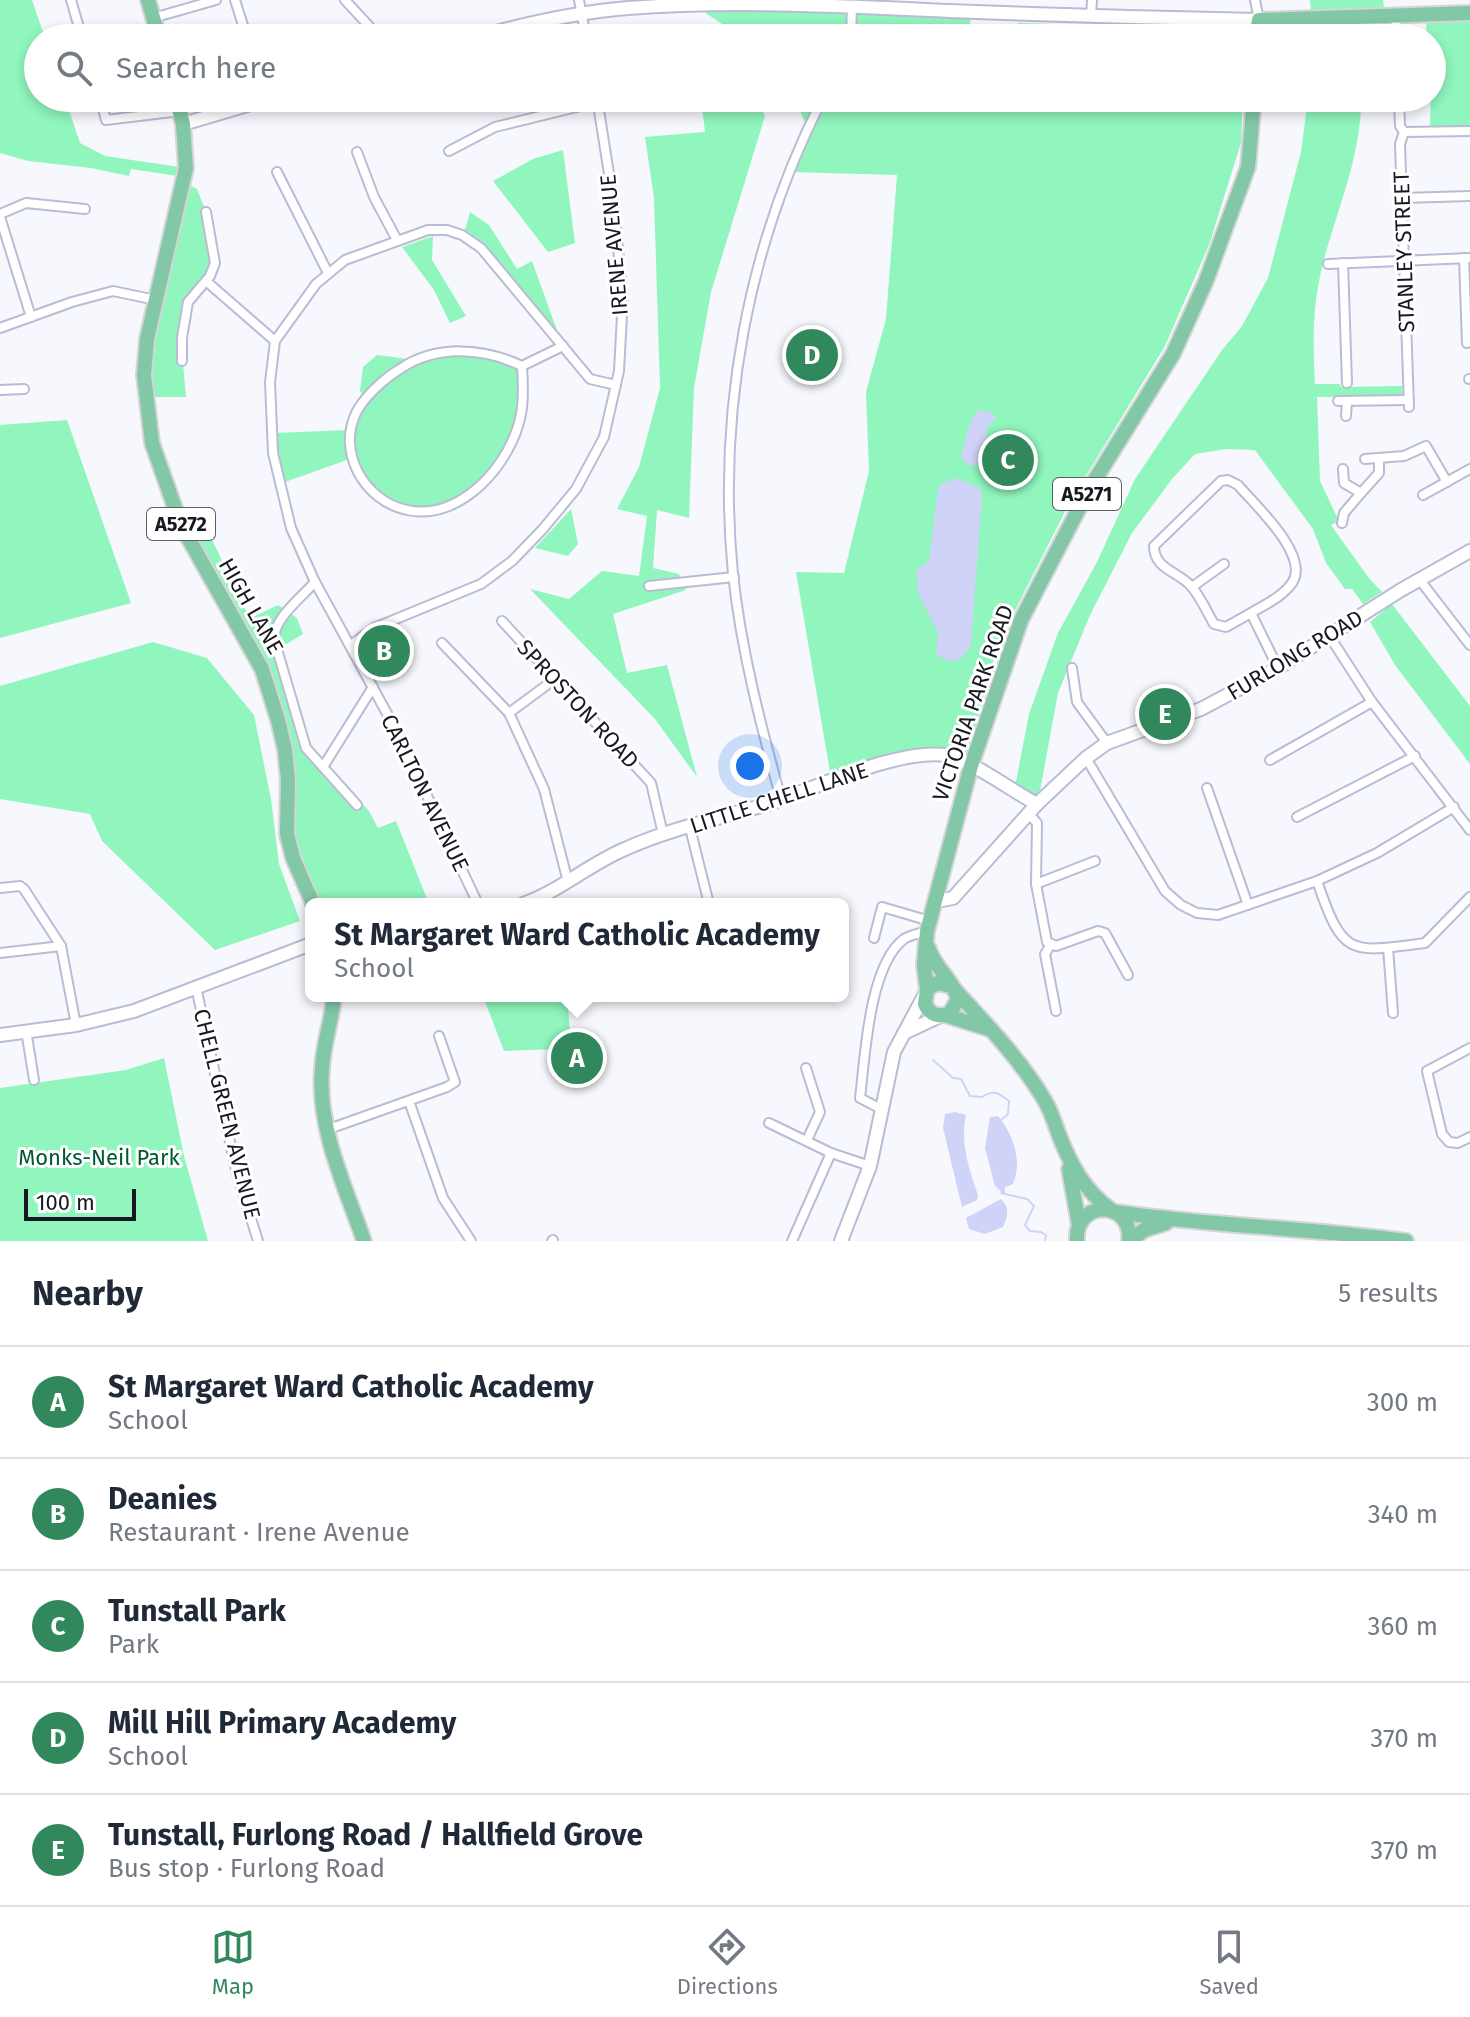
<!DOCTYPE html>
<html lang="en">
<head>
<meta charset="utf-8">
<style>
  :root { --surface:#fff; --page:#f2f2f3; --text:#1f2937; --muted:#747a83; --line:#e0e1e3; --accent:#31885c }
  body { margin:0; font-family:"Fira Sans",sans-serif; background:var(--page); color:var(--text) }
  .scale { position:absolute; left:24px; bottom:20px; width:112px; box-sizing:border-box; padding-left:8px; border:4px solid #181821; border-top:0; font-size:22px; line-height:28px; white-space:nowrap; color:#181821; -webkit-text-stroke:6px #fff; paint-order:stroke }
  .you { position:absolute; left:750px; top:766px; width:28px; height:28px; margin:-20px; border:6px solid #fff; border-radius:50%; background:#1a73e8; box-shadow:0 0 0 12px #1a73e833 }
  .badge { display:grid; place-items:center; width:52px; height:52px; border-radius:50%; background:var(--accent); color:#fff; font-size:26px; font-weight:700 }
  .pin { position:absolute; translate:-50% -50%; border:4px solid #fff; box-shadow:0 2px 8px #0006 }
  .popup { position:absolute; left:305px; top:898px; width:544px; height:104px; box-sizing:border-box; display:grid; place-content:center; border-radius:12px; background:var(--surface); filter:drop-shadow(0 2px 6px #0005); font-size:26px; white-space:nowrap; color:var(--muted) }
  .popup b { font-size:30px; color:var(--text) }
  .popup::after { content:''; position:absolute; left:50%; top:100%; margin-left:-16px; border:16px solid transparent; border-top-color:var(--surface) }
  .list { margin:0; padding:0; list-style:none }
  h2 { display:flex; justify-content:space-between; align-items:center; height:104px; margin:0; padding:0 32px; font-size:34px }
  h2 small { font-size:26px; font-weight:400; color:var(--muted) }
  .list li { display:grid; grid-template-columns:52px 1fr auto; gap:24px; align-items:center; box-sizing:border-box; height:112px; padding:0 32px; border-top:2px solid var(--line) }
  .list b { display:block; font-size:30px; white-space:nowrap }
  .list p { margin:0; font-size:26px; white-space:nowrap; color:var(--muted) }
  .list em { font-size:26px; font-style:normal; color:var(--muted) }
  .icon { flex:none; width:44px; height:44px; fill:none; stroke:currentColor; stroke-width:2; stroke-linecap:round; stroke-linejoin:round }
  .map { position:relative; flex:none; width:1470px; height:1241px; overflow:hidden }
  .search { position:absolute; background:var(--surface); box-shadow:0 4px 12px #0003; left:24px; right:24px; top:24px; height:88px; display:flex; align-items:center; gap:20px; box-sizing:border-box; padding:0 28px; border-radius:44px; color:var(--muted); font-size:30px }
  .sheet { height:664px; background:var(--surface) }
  nav { display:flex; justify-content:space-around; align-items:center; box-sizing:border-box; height:112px; border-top:2px solid var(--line); background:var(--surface); font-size:22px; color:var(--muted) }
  nav a { display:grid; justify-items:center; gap:4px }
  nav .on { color:var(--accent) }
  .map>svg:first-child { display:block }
</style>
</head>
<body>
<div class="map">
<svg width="1470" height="1241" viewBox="0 0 1470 1241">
  <rect width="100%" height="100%" fill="#f7f8fd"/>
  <g fill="#90f6bd">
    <path d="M0 0H32L45 38H38V98H65L80 143 105 156 186 168 184 177 131 169 129 176 91 168 28 161 0 153Z"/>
    <path d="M1310 0H1383L1384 9 1311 13Z"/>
    <path d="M702 5 971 13 969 38H744L707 14Z"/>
    <path d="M1470 21V126L1430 127 1432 38H1427L1426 22Z"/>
    <path d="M1018 23 1193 28 1201 38H1020Z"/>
    <path d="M701 98H756L765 116 711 292 694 388 689 518 657 510 653 568 679 574 686 590 613 614 627 673 667 665 697 777 655 719 530 589 569 599 602 571 639 576 647 516 617 509 639 467 660 388 654 198 645 137 705 132Z"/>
    <path d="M795 98H967V107L1025 104V98H1243L1241 143 1209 245 1165 346 1070 502 1006 628 995 655 972 738 970 758 914 751 842 769V776L832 780 830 772 796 572 844 573 869 471 866 392 886 319 897 175 789 172 809 124 804 121Z"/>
    <path d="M1308 98H1361C1362 155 1336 212 1322 267 1312 310 1313 341 1315 384H1340L1341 387 1402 386 1403 396 1317 397 1320 481 1339 521 1331 525 1368 577 1382 592 1363 604 1352 589H1345L1326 563 1313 529 1255 450 1226 449 1195 454 1172 479 1132 533 1090 615 1058 693 1040 791 1041 801 1014 792 1029 714 1058 633 1097 562 1135 479 1222 350 1242 326 1268 278 1301 152Z"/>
    <path d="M563 150 575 243 548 252 493 181 533 159Z"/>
    <path d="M184 182 197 189 206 212 215 263 188 302 182 351 186 397H145L144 375Z"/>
    <path d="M470 212 489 225 517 269 532 261 558 333 483 242 465 230Z"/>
    <path d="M433 236 432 260 466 316 450 323 434 290 402 247Z"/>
    <path d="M462 350 522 366V412L503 458 458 502 410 511 365 484 350 446 358 408 405 366Z"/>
    <path d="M377 355 408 359 383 375 363 396 360 391 363 367Z"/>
    <path d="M67 420 131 603 0 638V425Z"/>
    <path d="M347 430V460L285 482 275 433Z"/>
    <path d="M571 509 578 544 568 556 535 548Z"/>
    <path d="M198 510 245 609 253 617 278 605 297 618 303 634 278 649 310 746 369 811 378 828 396 821 429 904H313L293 858 274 706 203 567 187 514Z"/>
    <path d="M1392 604 1470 706V764L1395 665 1370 622Z"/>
    <path d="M153 642 207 658 254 715 271 799 279 864 300 921 215 950 102 841 90 814 0 799V686Z"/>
    <path d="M483 996H567L570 1031 559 1049 504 1051Z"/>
    <path d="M164 1058 184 1156 208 1241H0V1088L126 1070Z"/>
  </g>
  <g fill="#d0d3f8">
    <path d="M979 410 992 413 996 418 986 429 987 446 981 462 972 466 965 463 961 456 971 420Z"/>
    <path d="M955 478 979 488 982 494 971 645C962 662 950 667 936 653L938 633 918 593 916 570 929 561 938 490 941 484Z"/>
    <path d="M955 1112 966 1115C960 1142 969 1169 978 1195L977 1200 962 1207 943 1128 945 1114Z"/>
    <path d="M998 1116C1013 1134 1023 1161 1013 1184L1005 1187V1194L1001 1195 1000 1190 995 1186 985 1148 990 1117Z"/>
    <path d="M1001 1199C1010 1208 1008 1215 1003 1227L985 1234 969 1229 966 1218Z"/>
  </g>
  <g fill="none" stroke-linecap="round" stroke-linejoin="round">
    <g stroke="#d0d3f8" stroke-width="2">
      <path d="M933 1060 953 1078 961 1079 970 1096 982 1097C994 1089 998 1093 1009 1101L1008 1114 1001 1120"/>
      <path d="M1005 1194 1027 1199 1034 1206 1025 1225 1030 1231 1041 1232 1046 1235 1045 1241"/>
    </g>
    <g stroke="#babcd5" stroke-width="12">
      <g id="street">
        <path d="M71 0 82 38"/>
        <path d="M235 0 247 38"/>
        <path d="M345 0 380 38"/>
        <path d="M579 0 586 38"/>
        <path d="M1255 0 1259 20"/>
        <path d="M1395 16 1397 38"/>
        <path d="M1091 17 1092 0"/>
        <path d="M153 18 216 0"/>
        <path d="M851 38 852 6"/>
        <path d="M100 98 106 120 180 111"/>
        <path d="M657 98 663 101 671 98"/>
        <path d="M1399 98 1400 126 1404 132 1400 144 1409 407"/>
        <path d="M1404 132 1470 131"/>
        <path d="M449 151 495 127 613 98"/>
        <path d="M357 152 374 197 397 240"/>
        <path d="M277 172 328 273"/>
        <path d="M1402 198 1470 196"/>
        <path d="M0 214 26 203 85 209"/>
        <path d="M0 217 31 317"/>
        <path d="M1464 258 1467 343"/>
        <path d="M1343 263 1347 383"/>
        <path d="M1328 264 1470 258"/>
        <path d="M206 281 275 341"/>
        <path d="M0 328 72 302 113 291 156 300"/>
        <path d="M182 361V338L188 302 210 276 215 263 206 212"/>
        <path d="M522 366C484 348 437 344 400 369 385 378 366 395 357 411 336 451 364 501 407 510 461 522 512 463 521 414 524 399 523 381 522 366L563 346"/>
        <path d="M1469 379H1470"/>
        <path d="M0 390 24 389"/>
        <path d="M1338 401 1409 400"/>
        <path d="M1346 416 1347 401"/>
        <path d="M1365 459 1404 456 1426 446 1447 482"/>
        <path d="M1343 469 1344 483 1361 493 1379 473V458"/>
        <path d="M1423 495 1470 469"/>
        <path d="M1342 523 1344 513 1361 493"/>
        <path d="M1419 579 1470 645"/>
        <path d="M315 582C302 597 274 618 274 639L306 748 357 805"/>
        <path d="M649 586 734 577"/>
        <path d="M1192 587 1224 564"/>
        <path d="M1251 613 1226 627 1214 624C1207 612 1200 596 1191 586 1177 571 1154 569 1154 546L1221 481 1228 480 1238 485C1255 505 1311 556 1292 583 1282 597 1266 604 1251 613L1278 668"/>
        <path d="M502 621 651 783 663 834"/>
        <path d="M1330 637 1372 702 1470 830"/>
        <path d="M442 643 509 713 544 789 568 882"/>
        <path d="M351 645 374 628 481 584 512 561 542 530 576 489 604 437 619 371 623 296 613 199 597 98"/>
        <path d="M1072 668 1077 702 1107 743"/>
        <path d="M509 713 555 679"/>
        <path d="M1086 758 1165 891 1181 905 1197 913 1218 915 1317 881 1377 853 1454 807"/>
        <path d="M1270 760 1372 702"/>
        <path d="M323 767 373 687"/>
        <path d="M1207 788 1248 905"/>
        <path d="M781 799C761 726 741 650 733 574 717 411 748 244 823 98"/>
        <path d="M1029 814 1037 823 1036 884 1095 861"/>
        <path d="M1297 817 1415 756"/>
        <path d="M690 828 709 904"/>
        <path d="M1317 881C1343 957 1349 953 1425 943L1470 897"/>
        <path d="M1036 884 1047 942 1056 946 1098 931 1105 933 1128 975"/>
        <path d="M0 888 20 886 24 889 61 946 76 1025"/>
        <path d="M478 904 396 730 315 582 291 528 273 453 270 382 275 341 316 284 345 260 428 230H447L462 235 481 248 590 379 616 385"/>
        <path d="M874 938 882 907 930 921"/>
        <path d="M1051 944 1045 954 1056 1011"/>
        <path d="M1388 948 1393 1013"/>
        <path d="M0 953 61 946"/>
        <path d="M196 987 237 1174 258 1241"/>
        <path d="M26 1030 34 1080"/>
        <path d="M1470 1048 1427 1071 1442 1134 1449 1142 1458 1143 1470 1137"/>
        <path d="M806 1068 820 1112 807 1140"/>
        <path d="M409 1101 443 1198 471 1241"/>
        <path d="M883 1110 860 1098C865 1057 869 965 904 939 910 935 920 933 927 931"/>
        <path d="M769 1123 831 1153 870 1166"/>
        <path d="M326 1130 447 1087 455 1082 439 1036"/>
        <path d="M552 1241 553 1240"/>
        <path d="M792 1241 831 1153"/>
      </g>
    </g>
    <g stroke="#babcd5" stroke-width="16">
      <g id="secondary">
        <path d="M473 38C524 24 575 12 628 8 734 0 843 6 949 11 1053 15 1156 18 1259 20"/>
        <path d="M183 124 271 98"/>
        <path d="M937 901 953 898 1037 804 1086 758 1107 743 1201 709 1278 668 1401 590 1470 551"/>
        <path d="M523 904C560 891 589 864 625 849 671 828 722 818 771 803 819 787 896 749 946 755 968 758 1015 793 1037 804"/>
        <path d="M904 1033 940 1016"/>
        <path d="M0 1035 76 1025 134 1011 311 944"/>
        <path d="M841 1241 870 1166 894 1052 925 994"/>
      </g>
    </g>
    <g stroke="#d5d5d7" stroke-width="18">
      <g id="primary">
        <path d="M148 0 159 38"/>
        <path d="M1256 38 1259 20 1470 13"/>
        <path d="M176 98 183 124 186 168 147 339 144 375 152 443 181 525 262 669 278 720 285 750 288 780 287 834 293 858 313 904"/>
        <path d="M928 947C934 967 953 980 958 999L950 1013C939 1018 930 1015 925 1004L927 989 937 983 951 986"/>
        <path d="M927 989 924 965 927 931 971 766 1021 620 1088 491 1173 354 1206 281 1248 167 1254 98"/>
        <path d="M955 990C987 1025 1021 1060 1045 1101 1051 1111 1055 1124 1059 1135 1071 1166 1085 1191 1111 1210"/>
        <path d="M334 996C332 1021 323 1044 322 1069 317 1128 345 1186 364 1241"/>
        <path d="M945 1015 989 1029"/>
        <path d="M1069 1169 1079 1225"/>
        <path d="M1115 1212C1212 1226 1309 1228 1406 1241"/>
        <path d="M1077 1241C1074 1199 1133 1199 1129 1241"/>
        <path d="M1130 1241 1144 1230 1166 1223"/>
      </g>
    </g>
    <use href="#street" stroke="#fff" stroke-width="8"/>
    <use href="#secondary" stroke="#fff" stroke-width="12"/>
    <use href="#primary" stroke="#82c8a7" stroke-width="14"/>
  </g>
  <g text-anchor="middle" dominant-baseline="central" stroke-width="6" stroke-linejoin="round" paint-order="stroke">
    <g fill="#fff" stroke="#5d5d64" stroke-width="2">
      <rect x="1053" y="478" width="68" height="32" rx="6"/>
      <rect x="147" y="508" width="68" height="32" rx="6"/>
    </g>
    <g font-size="20" font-weight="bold" fill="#181821">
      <text x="1087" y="494">A5271</text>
      <text x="181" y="524">A5272</text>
    </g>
    <g font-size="22" fill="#181821" stroke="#fff">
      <text transform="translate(614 245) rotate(-95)">IRENE AVENUE</text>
      <text transform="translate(1404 252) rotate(-92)">STANLEY STREET</text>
      <text transform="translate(251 606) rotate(60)">HIGH LANE</text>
      <text transform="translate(1295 655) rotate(-31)">FURLONG ROAD</text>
      <text transform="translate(973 703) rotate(-71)">VICTORIA PARK ROAD</text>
      <text transform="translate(578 704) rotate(47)">SPROSTON ROAD</text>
      <text transform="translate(425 793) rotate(64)">CARLTON AVENUE</text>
      <text transform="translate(779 798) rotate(-18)">LITTLE CHELL LANE</text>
      <text transform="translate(227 1114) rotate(76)">CHELL GREEN AVENUE</text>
    </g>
    <g font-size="22" fill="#005733" stroke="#fff">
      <text x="99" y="1157">Monks-Neil Park</text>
    </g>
  </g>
</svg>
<div class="scale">100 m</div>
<div class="you"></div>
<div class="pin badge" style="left:577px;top:1058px">A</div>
<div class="popup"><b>St Margaret Ward Catholic Academy</b>School</div>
<div class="pin badge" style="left:384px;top:651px">B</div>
<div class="pin badge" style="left:1008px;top:460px">C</div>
<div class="pin badge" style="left:812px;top:355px">D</div>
<div class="pin badge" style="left:1165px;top:714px">E</div>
<div class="search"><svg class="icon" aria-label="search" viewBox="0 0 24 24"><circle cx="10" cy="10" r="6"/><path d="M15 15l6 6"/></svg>Search here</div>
</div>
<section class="sheet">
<h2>Nearby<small>5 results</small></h2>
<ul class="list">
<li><span class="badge">A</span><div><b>St Margaret Ward Catholic Academy</b><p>School</p></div><em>300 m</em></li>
<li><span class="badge">B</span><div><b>Deanies</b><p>Restaurant · Irene Avenue</p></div><em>340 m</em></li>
<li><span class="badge">C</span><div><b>Tunstall Park</b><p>Park</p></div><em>360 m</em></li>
<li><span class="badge">D</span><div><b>Mill Hill Primary Academy</b><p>School</p></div><em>370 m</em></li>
<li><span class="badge">E</span><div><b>Tunstall, Furlong Road / Hallfield Grove</b><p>Bus stop · Furlong Road</p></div><em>370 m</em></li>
</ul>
</section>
<nav>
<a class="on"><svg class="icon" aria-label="map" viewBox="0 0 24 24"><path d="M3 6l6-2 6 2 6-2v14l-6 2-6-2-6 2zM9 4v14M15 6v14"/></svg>Map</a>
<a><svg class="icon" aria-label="directions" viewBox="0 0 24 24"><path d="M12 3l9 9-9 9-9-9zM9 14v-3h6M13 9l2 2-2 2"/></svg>Directions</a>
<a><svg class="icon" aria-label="saved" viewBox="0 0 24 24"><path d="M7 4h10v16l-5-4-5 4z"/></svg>Saved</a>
</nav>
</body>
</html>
